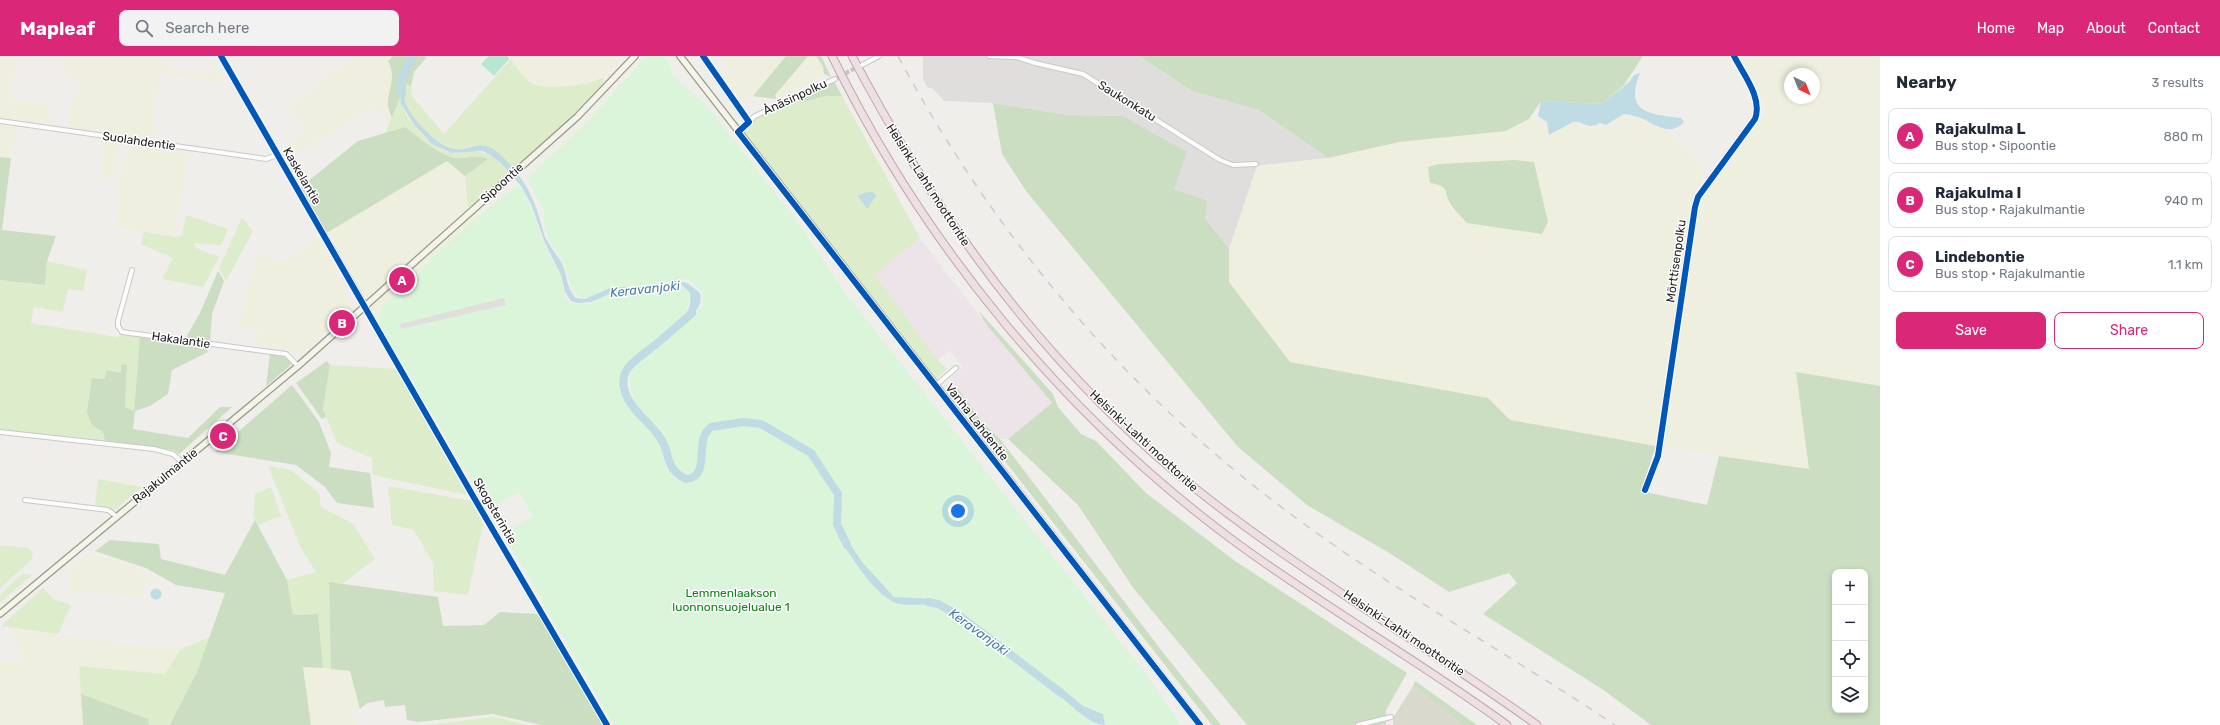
<!DOCTYPE html>
<html lang="en">
<head>
<meta charset="utf-8">
<style>
  :root { --surface:#fff; --page:#f2f2f3; --text:#1f2937; --muted:#747a83; --line:#e0e1e3; --accent:#db2777 }
  body { margin:0; font-family:Rubik,sans-serif; background:var(--page); color:var(--text) }
  .controls { position:absolute; right:12px; bottom:12px; display:grid; overflow:hidden; border-radius:8px; box-shadow:0 2px 6px #0003 }
  .controls button { width:36px; height:36px; display:grid; place-items:center; padding:0; border:0; border-bottom:1px solid var(--line); background:var(--surface); color:var(--text); font:20px sans-serif }
  .compass { position:absolute; left:1784px; top:12px; width:36px; height:36px; border-radius:50%; background:var(--surface); box-shadow:0 2px 6px #0003; rotate:137deg }
  .you { position:absolute; left:958px; top:455px; width:14px; height:14px; margin:-10px; border:3px solid #fff; border-radius:50%; background:#1a73e8; box-shadow:0 0 0 6px #1a73e833 }
  .badge { display:grid; place-items:center; width:26px; height:26px; border-radius:50%; background:var(--accent); color:#fff; font-size:13px; font-weight:700 }
  .pin { position:absolute; translate:-50% -50%; border:2px solid #fff; box-shadow:0 1px 4px #0006 }
  .list { margin:0; padding:0; list-style:none }
  h2 { display:flex; justify-content:space-between; align-items:center; height:52px; margin:0; padding:0 16px; font-size:17px }
  h2 small { font-size:13px; font-weight:400; color:var(--muted) }
  .list li { display:grid; grid-template-columns:26px 1fr auto; gap:12px; align-items:center; box-sizing:border-box; height:56px; margin:0 8px 8px; padding:0 8px; border:1px solid var(--line); border-radius:8px }
  .list b { display:block; font-size:15px; white-space:nowrap }
  .list p { margin:0; font-size:13px; white-space:nowrap; color:var(--muted) }
  .list em { font-size:13px; font-style:normal; color:var(--muted) }
  .actions { display:flex; gap:8px; padding:12px 16px }
  .actions a { flex:1; padding:9px 0; border:1px solid var(--accent); border-radius:8px; text-align:center; font-size:14px; color:var(--accent) }
  .actions .main { background:var(--accent); color:#fff }
  .icon { flex:none; width:22px; height:22px; fill:none; stroke:currentColor; stroke-width:2; stroke-linecap:round; stroke-linejoin:round }
  .map { position:relative; flex:none; width:1880px; height:669px; overflow:hidden }
  header { display:flex; align-items:center; gap:24px; box-sizing:border-box; height:56px; padding:0 20px; background:var(--accent); color:#fff }
  header strong { font-size:19px }
  nav { display:flex; gap:22px; margin-inline-start:auto; font-size:14px }
  .search { width:280px; height:36px; background:var(--page); display:flex; align-items:center; gap:10px; box-sizing:border-box; padding:0 14px; border-radius:8px; color:var(--muted); font-size:15px }
  main { display:flex }
  aside { flex:1; background:var(--surface) }
  .map>svg:first-child { display:block }
</style>
</head>
<body>
<header>
<strong>Mapleaf</strong>
<div class="search"><svg class="icon" aria-label="search" viewBox="0 0 24 24"><circle cx="10" cy="10" r="6"/><path d="M15 15l6 6"/></svg>Search here</div>
<nav><a>Home</a><a>Map</a><a>About</a><a>Contact</a></nav>
</header>
<main>
<div class="map">
<svg width="1880" height="669" viewBox="0 0 1880 669">
  <rect width="100%" height="100%" fill="#f0eeeb"/>
  <path fill="#dfdedc" d="M923 0H1139L1192 35 1259 54 1328 102 1257 110 1229 193 1205 162 1208 145 1173 133 1122 60 1067 59 993 47 944 45 933 33 927 31 923 23Z"/>
  <path fill="#ede4e9" d="M920 182 986 268 1052 347 1008 383H1000L982 366 950 323 963 311 950 295 938 304 873 218Z"/>
  <path fill="#d9d9cd" d="M1413 630 1463 669H1393V662Z"/>
  <g fill="#efefdf" fill-rule="evenodd">
    <path d="M0 0H17L10 43 49 50 51 53 50 64 46 68 0 61Z"/>
    <path d="M56 0H160L165 11 209 19 214 7 225 27 160 17 152 79 142 83 70 71 68 57 70 49 75 44 79 29 77 24 64 16 67 2Z"/>
    <path d="M354 0H393L388 5 393 20 388 46 394 65 390 69 378 51 363 57 297 97 283 102 281 97 306 73 289 53 290 51Z"/>
    <path d="M509 0H623L604 21 593 26 546 33 526 23Z"/>
    <path d="M720 0H786L748 44 739 43 729 29 726 19 729 9Z"/>
    <path d="M808 0H816L823 10 824 18 781 44 777 43 775 39Z"/>
    <path d="M1758 0H1880V330L1796 316 1809 413 1656 390 1510 364 1488 342 1290 306 1229 226V193L1257 110 1328 102 1391 87 1506 75 1529 63 1547 66 1549 79 1573 66 1581 71H1607L1625 60 1641 63 1665 75 1697 105 1703 117 1701 125 1688 147 1697 151 1700 143 1767 54 1742 7ZM1790 18H1814V42H1790Z"/>
    <path d="M0 66 17 69 11 102 0 101Z"/>
    <path d="M105 84 117 85 119 88 114 121 110 123 100 120 103 85Z"/>
    <path d="M130 87 187 95 189 97 175 181 115 171 123 112 128 89Z"/>
    <path d="M447 105 465 120 468 148 484 165 533 457 517 434 496 446 468 424 403 312 329 175Z"/>
    <path d="M316 181 346 235 352 250 302 297 259 290 257 288 260 276 239 268 247 233 256 206 264 197 268 198 275 208 280 204 294 202Z"/>
    <path d="M87 498 131 507 147 520 142 542 70 535V513Z"/>
    <path d="M14 573 111 586 181 593 165 618 79 610 83 669H0V603L22 608Z"/>
    <path d="M303 610 350 615 360 653 349 657 357 669H311Z"/>
  </g>
  <g fill="#ddeccb">
    <path d="M511 3C527 29 537 34 567 30 580 29 592 27 604 21L602 32 576 58 577 61 524 107 522 104 513 113C506 105 499 95 488 91 478 86 471 93 461 93 442 94 413 66 406 49 403 42 406 34 403 27L411 30 412 40 444 78Z"/>
    <path d="M825 40H842L920 182 875 219 938 304 947 313 936 323 741 72 749 66 790 44 806 46Z"/>
    <path d="M400 42C402 62 431 91 450 97 454 98 460 97 465 96 487 95 497 98 509 117L470 151 468 149 465 120 488 103C472 97 468 105 455 102 439 99 418 81 405 71L385 77Z"/>
    <path d="M186 159 228 173 221 189 194 187 196 192 219 201 203 231 162 223 173 202 141 188 144 176 175 181 182 179Z"/>
    <path d="M242 162 253 175 226 225 219 212Z"/>
    <path d="M47 205 87 214 83 235 68 233 63 256 34 251 31 267 117 281 122 279 140 281 134 355 125 352 127 309 121 308V317L106 314 105 323 92 322V369L103 376 105 385 0 374V224L45 229Z"/>
    <path d="M330 309 396 313 467 439 373 419 372 402 337 387 323 353Z"/>
    <path d="M268 410 291 414 319 437 321 451 353 468 375 503 342 528 329 527 331 613 323 612 318 558 293 559 287 524 316 516 300 490Z"/>
    <path d="M98 423 142 431 115 454 95 449Z"/>
    <path d="M388 430 472 445 483 468 468 539 434 535 433 507 414 474 392 469Z"/>
    <path d="M271 431 281 460 258 469 253 460 255 438Z"/>
    <path d="M0 489 28 492 33 497 31 504 0 532Z"/>
    <path d="M22 518 32 519 0 547V539Z"/>
    <path d="M43 532 53 543 71 549 58 578 1 570Z"/>
    <path d="M210 581 197 616 170 669H149L148 663 81 638 79 610 165 618 181 593Z"/>
    <path d="M494 661 528 669H428Z"/>
  </g>
  <g fill="#cbdec1" fill-rule="evenodd">
    <path d="M393 0H412L400 21V42L392 61C380 40 400 27 388 5Z"/>
    <path d="M413 0H425L426 2 414 16 411 30 403 27V20Z"/>
    <path d="M786 0H808L775 39 777 43 753 40Z"/>
    <path d="M816 0H821L831 21 824 18 823 10Z"/>
    <path d="M1139 0H1643L1624 29 1602 48 1541 45 1529 63 1506 75 1399 86 1328 102 1259 54 1192 35Z"/>
    <path d="M834 25 842 40H825L801 47 797 43Z"/>
    <path d="M993 47 1067 59 1122 60 1187 96 1174 133 1208 145 1205 162 1229 193V226L1290 306 1488 342 1510 364 1656 390 1641 435 1707 449 1719 400 1809 413 1796 316 1880 330V669H1651L1602 633 1483 558 1517 527 1509 517 1449 536 1391 498 1307 449 1238 391 1026 135 1002 98ZM1835 516H1865V654H1835Z"/>
    <path d="M405 71C418 81 439 99 455 102 468 104 472 97 488 103L465 120 447 105 323 179 297 134 358 85Z"/>
    <path d="M0 101 11 102 2 174 56 180 47 205 45 229 0 224Z"/>
    <path d="M1515 104 1534 106 1548 166 1542 178 1467 167C1462 161 1454 154 1450 147 1443 133 1449 130 1430 127L1428 111 1439 108Z"/>
    <path d="M218 215 224 225 212 258 210 287 185 283 200 257Z"/>
    <path d="M978 254 1053 338 1058 351 1081 378 1096 385 1146 437 1235 505 1407 617 1386 654V669H1247L1134 533 1078 449 1008 383 1052 347 986 268Z"/>
    <path d="M140 281 205 290 208 296 172 314 168 338 150 350 135 355 133 373 188 382 220 351H232L179 398 173 394 105 385 103 376 92 369 87 356 92 322 105 323 106 314 121 317V308L127 309 125 351 134 355Z"/>
    <path d="M270 298 287 301 292 308 266 330Z"/>
    <path d="M327 305 330 309 323 353 326 361 322 363 296 327Z"/>
    <path d="M292 329 319 366 331 397 329 411 370 417 374 452 337 447 325 431 296 409 215 396Z"/>
    <path d="M946 330H956L982 366 1000 383 1165 599 1221 669H1212Z"/>
    <path d="M255 464 287 524 293 559 318 558 323 612 303 611 311 669H170L197 616 225 537 176 529 146 512 95 495 110 484 159 488 161 503 225 519Z"/>
    <path d="M329 526 438 541 443 570 484 569 500 556 539 558 604 669H541L493 658 418 666 407 664 405 649 385 651 384 644 367 647 360 653 350 615 331 613Z"/>
    <path d="M1415 625 1477 669H1463L1413 630Z"/>
    <path d="M81 638 148 663 149 669H83Z"/>
  </g>
  <g fill="#daf5da">
    <path d="M646 0H665L674 20 708 51 799 168 847 239 1145 617 1181 669H1105V663L1098 655 1083 650 960 557 934 543 894 541 862 506 844 479 839 463 841 444 839 432 813 394 802 390 771 369 755 364H733L707 370C695 379 701 404 695 417L690 419 674 412 665 383 643 358 634 346 630 327V317L637 306 657 292 704 249 702 236 690 224 685 223 659 231H611L583 243 572 234 563 205 548 183 544 166V154L527 123 593 60Z"/>
    <path d="M518 129 526 139 544 188 561 220 565 242 571 247 590 248 611 237 651 235 678 230 684 231 689 236V245L685 261 663 282 636 300 626 312 623 320C624 334 635 353 643 365 650 374 658 381 663 392 667 401 666 409 673 417 679 424 687 427 695 424L703 408 705 383 715 373 750 368 781 381 809 397 833 437V465L836 475 854 505 885 542 900 548 929 549 953 557 981 583 1016 605 1063 641 1079 657 1099 669H614L503 477 533 460 519 436 489 453 377 265 384 249 411 227 432 202 482 157Z"/>
  </g>
  <path fill="#b7e6d2" d="M489 0H507L509 3 494 20 481 8Z"/>
  <path fill="#e0dfde" d="M504 242 506 249 401 273 400 268Z"/>
  <g fill="#bfdbe3">
    <path d="M1640 17C1624 57 1649 58 1681 62L1684 66C1671 81 1656 69 1643 63 1637 60 1630 59 1624 58L1606 69 1600 67C1586 75 1583 64 1573 66L1549 79 1547 66 1538 60 1541 45 1602 48 1629 26 1634 19Z"/>
    <path d="M403 27C406 34 403 42 406 48 411 62 436 88 451 92 472 99 478 76 504 102 528 126 536 147 544 178 546 185 556 198 560 204 568 217 565 231 576 242L585 243 612 231H658L675 225 687 227 700 237C703 250 695 256 687 264L682 262C690 254 691 248 690 237L682 229 670 230 663 233 614 236 591 246 578 247 571 245 565 236 561 219 545 187 531 148 521 130 501 107 489 98 483 95 451 97 432 88 415 70 401 48 399 29Z"/>
    <path d="M873 136 876 140 867 153 858 140 863 137Z"/>
    <path d="M844 479 862 506 894 541 934 543 939 545 937 551C925 547 912 550 900 548 878 544 854 504 842 487L839 482Z"/>
    <circle cx="156" cy="538" r="5.5"/>
    <path d="M1055 627 1083 650 1103 658 1105 669C1088 669 1065 643 1051 632Z"/>
  </g>
  <g fill="none" stroke-linecap="round" stroke-linejoin="round">
    <g stroke="#bfdbe3" stroke-width="8">
      <path d="M402 37V21L413 0"/>
      <path d="M692 257C680 268 667 279 655 289 637 304 613 313 628 343 636 358 650 367 659 380 672 397 663 412 686 423 707 422 699 394 704 381 705 377 708 374 711 371L743 366 761 368 811 397 838 438 837 468 847 489"/>
      <path d="M928 546 938 548 960 560 1061 637"/>
    </g>
    <path stroke="#c7c5c3" stroke-width="4" stroke-dasharray="4 2" stroke-linecap="butt" d="M835 23 859 10"/>
    <g stroke="#c9c8c7" stroke-width="6">
      <g id="minor">
        <path d="M989 0 1016 1 1035 7 1083 18 1220 104 1233 109 1256 108"/>
        <path d="M862 9 879 0"/>
        <path d="M0 65 266 103 277 99"/>
        <path d="M738 76 755 60 835 23"/>
        <path d="M132 214 118 265V270L122 276 286 298 298 310"/>
        <path d="M366 251 473 440 607 669"/>
        <path d="M935 330 956 312"/>
        <path d="M0 376 154 393 173 398 182 406"/>
        <path d="M1645 434 1658 400 1695 151 1698 141 1755 63C1763 42 1743 18 1734 0"/>
        <path d="M25 444 108 454 116 460"/>
        <path d="M1358 669 1391 661"/>
      </g>
    </g>
    <g stroke="#c9c8c7" stroke-width="7">
      <path id="tertiary" d="M221 0 366 251"/>
    </g>
    <g stroke="#999a82" stroke-width="8">
      <g id="secondary">
        <path d="M680 0 1200 669"/>
        <path d="M0 558 298 310 577 61 635 0"/>
      </g>
    </g>
    <g stroke="#c5a2ac" stroke-width="9">
      <g id="motorway">
        <path d="M832 0C925 190 1064 359 1234 485 1322 550 1418 604 1507 669"/>
        <path d="M852 0C938 164 1050 317 1196 433 1304 519 1425 588 1537 669"/>
      </g>
    </g>
    <use href="#minor" stroke="#fdfcfc" stroke-width="4"/>
    <use href="#tertiary" stroke="#fdfcfc" stroke-width="5"/>
    <use href="#secondary" stroke="#f4f4ed" stroke-width="5.5"/>
    <use href="#motorway" stroke="#ece0e2" stroke-width="7"/>
    <path stroke="#ccc" stroke-width="1.5" stroke-dasharray="8 8" stroke-linecap="butt" d="M898 0C991 174 1119 328 1276 447 1383 529 1503 594 1615 669"/>
    <g stroke="#fff" stroke-width="8">
      <g id="cycleway">
        <path d="M221 0 473 440 607 669"/>
        <path d="M703 0 749 66 738 76 1200 669"/>
        <path d="M1645 434 1658 400 1695 151 1698 141 1755 63C1763 42 1743 18 1734 0"/>
      </g>
    </g>
    <use href="#cycleway" stroke="#0057b8" stroke-width="6"/>
  </g>
  <g text-anchor="middle" dominant-baseline="central" stroke-width="3" stroke-linejoin="round" paint-order="stroke">
    <g font-size="12" fill="#222" stroke="#fff">
      <text transform="translate(795 41) rotate(-25)">Ånäsinpolku</text>
      <text transform="translate(1127 45) rotate(32)">Saukonkatu</text>
      <text transform="translate(139 85) rotate(8)">Suolahdentie</text>
      <text transform="translate(302 120) rotate(60)">Kaskelantie</text>
      <text transform="translate(502 127) rotate(-42)">Sipoontie</text>
      <text transform="translate(928 129) rotate(57)">Helsinki-Lahti moottoritie</text>
      <text transform="translate(1676 205) rotate(-82)">Mörttisenpolku</text>
      <text transform="translate(181 284) rotate(8)">Hakalantie</text>
      <text transform="translate(977 366) rotate(52)">Vanha Lahdentie</text>
      <text transform="translate(1144 385) rotate(43)">Helsinki-Lahti moottoritie</text>
      <text transform="translate(165 420) rotate(-39)">Rajakulmantie</text>
      <text transform="translate(495 455) rotate(60)">Skogsterintie</text>
      <text transform="translate(1404 577) rotate(34)">Helsinki-Lahti moottoritie</text>
    </g>
    <g font-size="12" fill="#0c8416" stroke="#fff">
      <text x="731" y="537">Lemmenlaakson<tspan x="731" dy="14">luonnonsuojelualue 1</tspan></text>
    </g>
    <g font-size="13" font-style="italic" fill="#4a7aab" stroke="#fff">
      <text transform="translate(645 233) rotate(-6)">Keravanjoki</text>
      <text transform="translate(979 576) rotate(36)">Keravanjoki</text>
    </g>
  </g>
</svg>
<div class="controls">
<button>+</button>
<button>−</button>
<button><svg class="icon" aria-label="locate" viewBox="0 0 24 24"><circle cx="12" cy="12" r="6"/><path d="M12 2v4M12 18v4M2 12h4M18 12h4"/></svg></button>
<button><svg class="icon" aria-label="layers" viewBox="0 0 24 24"><path d="M12 4l9 5-9 5-9-5zM3 14l9 5 9-5"/></svg></button>
</div>
<svg class="compass" viewBox="-18 -18 36 36"><path d="M0-13l5 13h-10z" fill="#e53935"/><path d="M0 13l5-13h-10z" fill="#747a83"/></svg>
<div class="you"></div>
<div class="pin badge" style="left:402px;top:224px">A</div>
<div class="pin badge" style="left:342px;top:267px">B</div>
<div class="pin badge" style="left:223px;top:380px">C</div>
</div>
<aside>
<h2>Nearby<small>3 results</small></h2>
<ul class="list">
<li><span class="badge">A</span><div><b>Rajakulma L</b><p>Bus stop · Sipoontie</p></div><em>880 m</em></li>
<li><span class="badge">B</span><div><b>Rajakulma I</b><p>Bus stop · Rajakulmantie</p></div><em>940 m</em></li>
<li><span class="badge">C</span><div><b>Lindebontie</b><p>Bus stop · Rajakulmantie</p></div><em>1.1 km</em></li>
</ul>
<div class="actions"><a class="main">Save</a><a>Share</a></div>
</aside>
</main>
</body>
</html>
